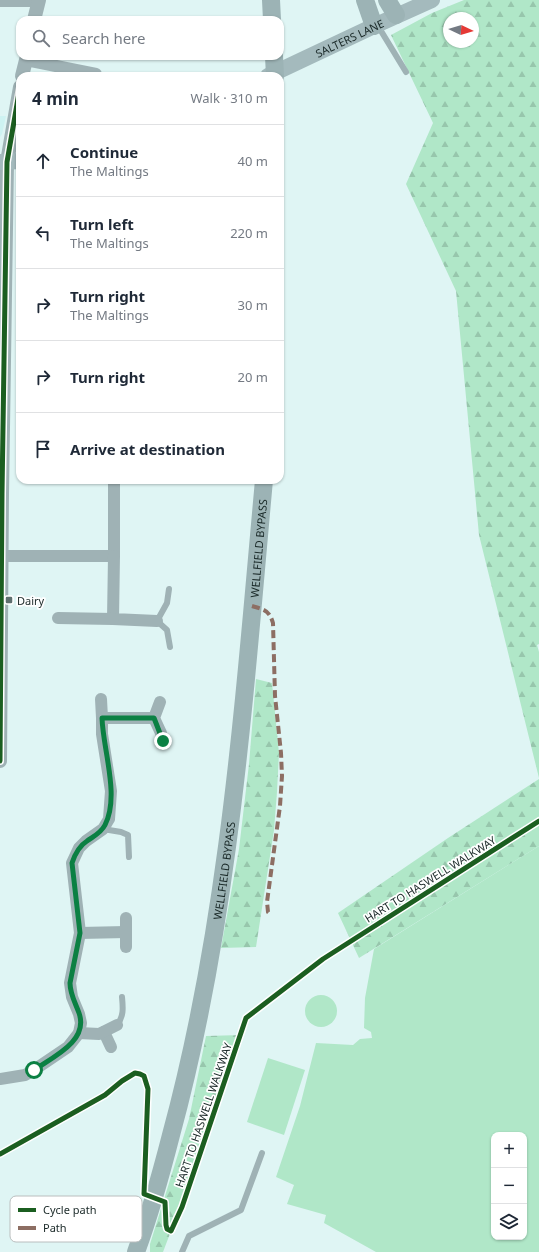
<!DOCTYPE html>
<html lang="en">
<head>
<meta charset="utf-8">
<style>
  :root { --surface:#fff; --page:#f2f2f3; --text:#1f2937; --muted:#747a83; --line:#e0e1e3 }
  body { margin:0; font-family:"Noto Sans",sans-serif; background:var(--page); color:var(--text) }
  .controls { position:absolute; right:12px; bottom:12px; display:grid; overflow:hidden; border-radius:8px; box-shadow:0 1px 3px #0004 }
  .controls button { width:36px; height:36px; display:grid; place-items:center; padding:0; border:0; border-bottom:1px solid var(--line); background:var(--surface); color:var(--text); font:20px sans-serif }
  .compass { position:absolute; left:443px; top:12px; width:36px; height:36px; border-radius:50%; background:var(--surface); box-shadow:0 1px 3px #0004; rotate:94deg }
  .stop { position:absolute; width:12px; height:12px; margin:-9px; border:3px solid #0b8043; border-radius:50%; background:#fff }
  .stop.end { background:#0b8043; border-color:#fff; box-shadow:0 1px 4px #0008 }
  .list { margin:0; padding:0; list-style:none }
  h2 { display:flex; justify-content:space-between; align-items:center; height:52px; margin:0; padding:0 16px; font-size:17px }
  h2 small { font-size:13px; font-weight:400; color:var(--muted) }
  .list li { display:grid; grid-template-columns:26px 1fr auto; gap:12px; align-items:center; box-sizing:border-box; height:72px; padding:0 16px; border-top:1px solid var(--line) }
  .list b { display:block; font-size:15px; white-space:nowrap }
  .list p { margin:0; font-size:13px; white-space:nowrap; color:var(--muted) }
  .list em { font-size:13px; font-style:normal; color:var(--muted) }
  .icon { flex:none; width:22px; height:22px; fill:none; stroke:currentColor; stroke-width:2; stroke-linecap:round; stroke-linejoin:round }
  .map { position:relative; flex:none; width:539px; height:1252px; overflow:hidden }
  .search { position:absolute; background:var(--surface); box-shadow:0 1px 3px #0004; left:16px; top:16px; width:268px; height:44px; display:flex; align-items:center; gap:10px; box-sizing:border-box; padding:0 14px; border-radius:12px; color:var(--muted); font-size:15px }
  .panel { position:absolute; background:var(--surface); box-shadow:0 1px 3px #0004; left:16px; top:72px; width:268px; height:412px; border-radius:12px }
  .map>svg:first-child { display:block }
</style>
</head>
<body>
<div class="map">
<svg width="539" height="1252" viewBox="0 0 539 1252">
  <defs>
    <pattern id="forest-firs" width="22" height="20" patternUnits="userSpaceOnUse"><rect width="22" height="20" fill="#b0e7c8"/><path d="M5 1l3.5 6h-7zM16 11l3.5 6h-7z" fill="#97c6ac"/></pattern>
  </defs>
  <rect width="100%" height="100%" fill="#dff5f4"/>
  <path fill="#cef3f2" d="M0 116H6L2 134 0 137Z"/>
  <g fill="#b0e7c8" fill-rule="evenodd">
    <path d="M539 846V1252H376L324 1223 326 1215 287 1204 294 1185 276 1177 300 1106 316 1043 353 1045 360 1039 372 1038 371 1032 364 1028 365 998 374 949ZM494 1135H524V1237H494Z"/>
    <circle cx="321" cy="1011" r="16"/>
    <path d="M268 1058 305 1070 284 1135 247 1122Z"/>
  </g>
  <g fill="url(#forest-firs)" fill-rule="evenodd">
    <path d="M464 0H539V644L537 645 539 652V778L479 535 456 291 406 184 433 123 391 35 432 13ZM449 18H473V42H449Z"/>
    <path d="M256 679 272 683 279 753 277 792 274 830 256 947 221 948 239 849 249 764Z"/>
    <path d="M539 779V846L359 958 338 913 448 838Z"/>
    <path d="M241 1035 182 1207 171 1231 163 1252H150V1244L189 1119 206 1036Z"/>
  </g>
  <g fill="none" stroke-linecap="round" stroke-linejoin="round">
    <g stroke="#9fb2b5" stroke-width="6">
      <path d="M378 26 406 72"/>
      <path d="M169 589 167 603 157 621 167 630 170 647"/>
      <path d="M161 733 163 741 162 747"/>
      <path d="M103 829 121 832 128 835 129 857"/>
      <path d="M117 1025C124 1016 123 1008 122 997"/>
      <path d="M182 1252 189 1236 241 1210 262 1153"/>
    </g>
    <g stroke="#9fb2b5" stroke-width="12">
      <path d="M0 1H38"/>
      <path d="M26 60 96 74"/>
      <path d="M0 556H114V480"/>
      <path d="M114 556 113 619 157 621"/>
      <path d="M58 618 113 619"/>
      <path d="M101 699 102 718"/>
      <path d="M160 702 154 718 161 733"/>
      <path d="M80 933 126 932"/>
      <path d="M126 947V918"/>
      <path d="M104 1032 111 1047"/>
      <path d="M79 1033 99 1034 117 1025"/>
      <path d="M0 1079 25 1075 34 1070 68 1047 79 1033 81 1023 79 1014 72 997 70 983 80 933 72 863 79 848 86 841 103 829 109 819 111 791 102 734V718H154"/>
    </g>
    <g stroke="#9fb2b5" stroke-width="14">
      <path d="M34 20 39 0"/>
      <path d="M22 76 27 56"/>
      <path d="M0 761 2 494 7 162 20 87"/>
    </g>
    <g stroke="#a4babd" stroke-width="16">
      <path id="s1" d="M268 76 374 26 432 0"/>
      <path d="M0 162 20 161"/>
    </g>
    <g stroke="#9cb3b5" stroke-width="18">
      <path d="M271 0 272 20"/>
      <path d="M365 0 374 26"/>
      <path d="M387 0 396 15"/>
      <path d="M274 56 275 76"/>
      <path id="s2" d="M136 1252C150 1214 161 1174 171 1135 229 922 244 699 264 480"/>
    </g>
    <path stroke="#8d6e63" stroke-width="4" stroke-dasharray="8 4" stroke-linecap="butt" d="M252 606C265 610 269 610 273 623L275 696 281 753 282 776 280 806 267 902 268 912 271 915"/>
    <g stroke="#fff" stroke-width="8">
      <g id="cycleway">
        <path d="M0 761 2 494 7 162 20 87"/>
        <path d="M0 1154 105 1095 122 1081 135 1073 140 1074 144 1076 148 1089 144 1194 165 1202 166 1225 167 1229 171 1231 182 1207 246 1018 323 959 539 821"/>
      </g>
    </g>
    <use href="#cycleway" stroke="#1b5e20" stroke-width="5"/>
  </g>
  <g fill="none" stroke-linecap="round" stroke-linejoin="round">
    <path stroke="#0b8043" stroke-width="5" d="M34 1070C53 1057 89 1041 79 1013 75 1002 70 994 70 983L80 933 72 863C75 854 79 846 87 841 94 836 101 833 105 825 120 796 103 750 102 718H154L163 741"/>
  </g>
  <rect fill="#5e706f" stroke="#fff" stroke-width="1.5" x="5" y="596" width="8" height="8" rx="2"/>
  <g text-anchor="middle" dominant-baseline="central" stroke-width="3.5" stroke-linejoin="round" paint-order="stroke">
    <g font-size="11" fill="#192827" stroke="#fff">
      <text stroke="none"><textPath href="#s1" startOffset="90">SALTERS LANE</textPath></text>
      <text stroke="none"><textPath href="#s2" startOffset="716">WELLFIELD BYPASS</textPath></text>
      <text stroke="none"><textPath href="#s2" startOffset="392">WELLFIELD BYPASS</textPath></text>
      <text transform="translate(430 879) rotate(-32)">HART TO HASWELL WALKWAY</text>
      <text transform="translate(203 1115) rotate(-71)">HART TO HASWELL WALKWAY</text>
    </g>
    <g font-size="11" fill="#192827" stroke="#fff" text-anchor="start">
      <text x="17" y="600">Dairy</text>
    </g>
  </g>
  <rect x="10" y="1196" width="132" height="46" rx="6" fill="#fff" stroke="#babebe" stroke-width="1"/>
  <rect x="18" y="1208" width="18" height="4" fill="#1b5e20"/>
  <rect x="18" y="1226" width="18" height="4" fill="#8d6e63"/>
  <g font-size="11" fill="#192827">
    <text x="43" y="1214">Cycle path</text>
    <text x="43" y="1232">Path</text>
  </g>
</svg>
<div class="controls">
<button>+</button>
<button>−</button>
<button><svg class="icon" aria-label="layers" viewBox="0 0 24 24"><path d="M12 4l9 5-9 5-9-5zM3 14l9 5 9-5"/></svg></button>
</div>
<svg class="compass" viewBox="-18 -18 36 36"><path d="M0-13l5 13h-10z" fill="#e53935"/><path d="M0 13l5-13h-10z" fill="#747a83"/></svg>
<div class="stop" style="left:34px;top:1070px"></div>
<div class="stop end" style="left:163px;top:741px"></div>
<div class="search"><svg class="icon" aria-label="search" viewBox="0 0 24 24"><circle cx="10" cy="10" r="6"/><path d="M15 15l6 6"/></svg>Search here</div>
<section class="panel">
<h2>4 min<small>Walk · 310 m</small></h2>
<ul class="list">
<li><svg class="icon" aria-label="ahead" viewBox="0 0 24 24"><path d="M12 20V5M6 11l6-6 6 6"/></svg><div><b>Continue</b><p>The Maltings</p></div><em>40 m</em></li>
<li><svg class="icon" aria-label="left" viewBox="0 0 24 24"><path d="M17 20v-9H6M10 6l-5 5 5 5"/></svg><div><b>Turn left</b><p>The Maltings</p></div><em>220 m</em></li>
<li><svg class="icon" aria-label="right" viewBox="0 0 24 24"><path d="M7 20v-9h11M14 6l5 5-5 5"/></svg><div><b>Turn right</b><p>The Maltings</p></div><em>30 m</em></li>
<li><svg class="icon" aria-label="right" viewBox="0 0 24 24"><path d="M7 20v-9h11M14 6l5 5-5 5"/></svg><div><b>Turn right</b></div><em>20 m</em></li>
<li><svg class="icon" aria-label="arrive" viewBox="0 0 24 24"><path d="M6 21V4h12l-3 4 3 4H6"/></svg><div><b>Arrive at destination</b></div></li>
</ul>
</section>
</div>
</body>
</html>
